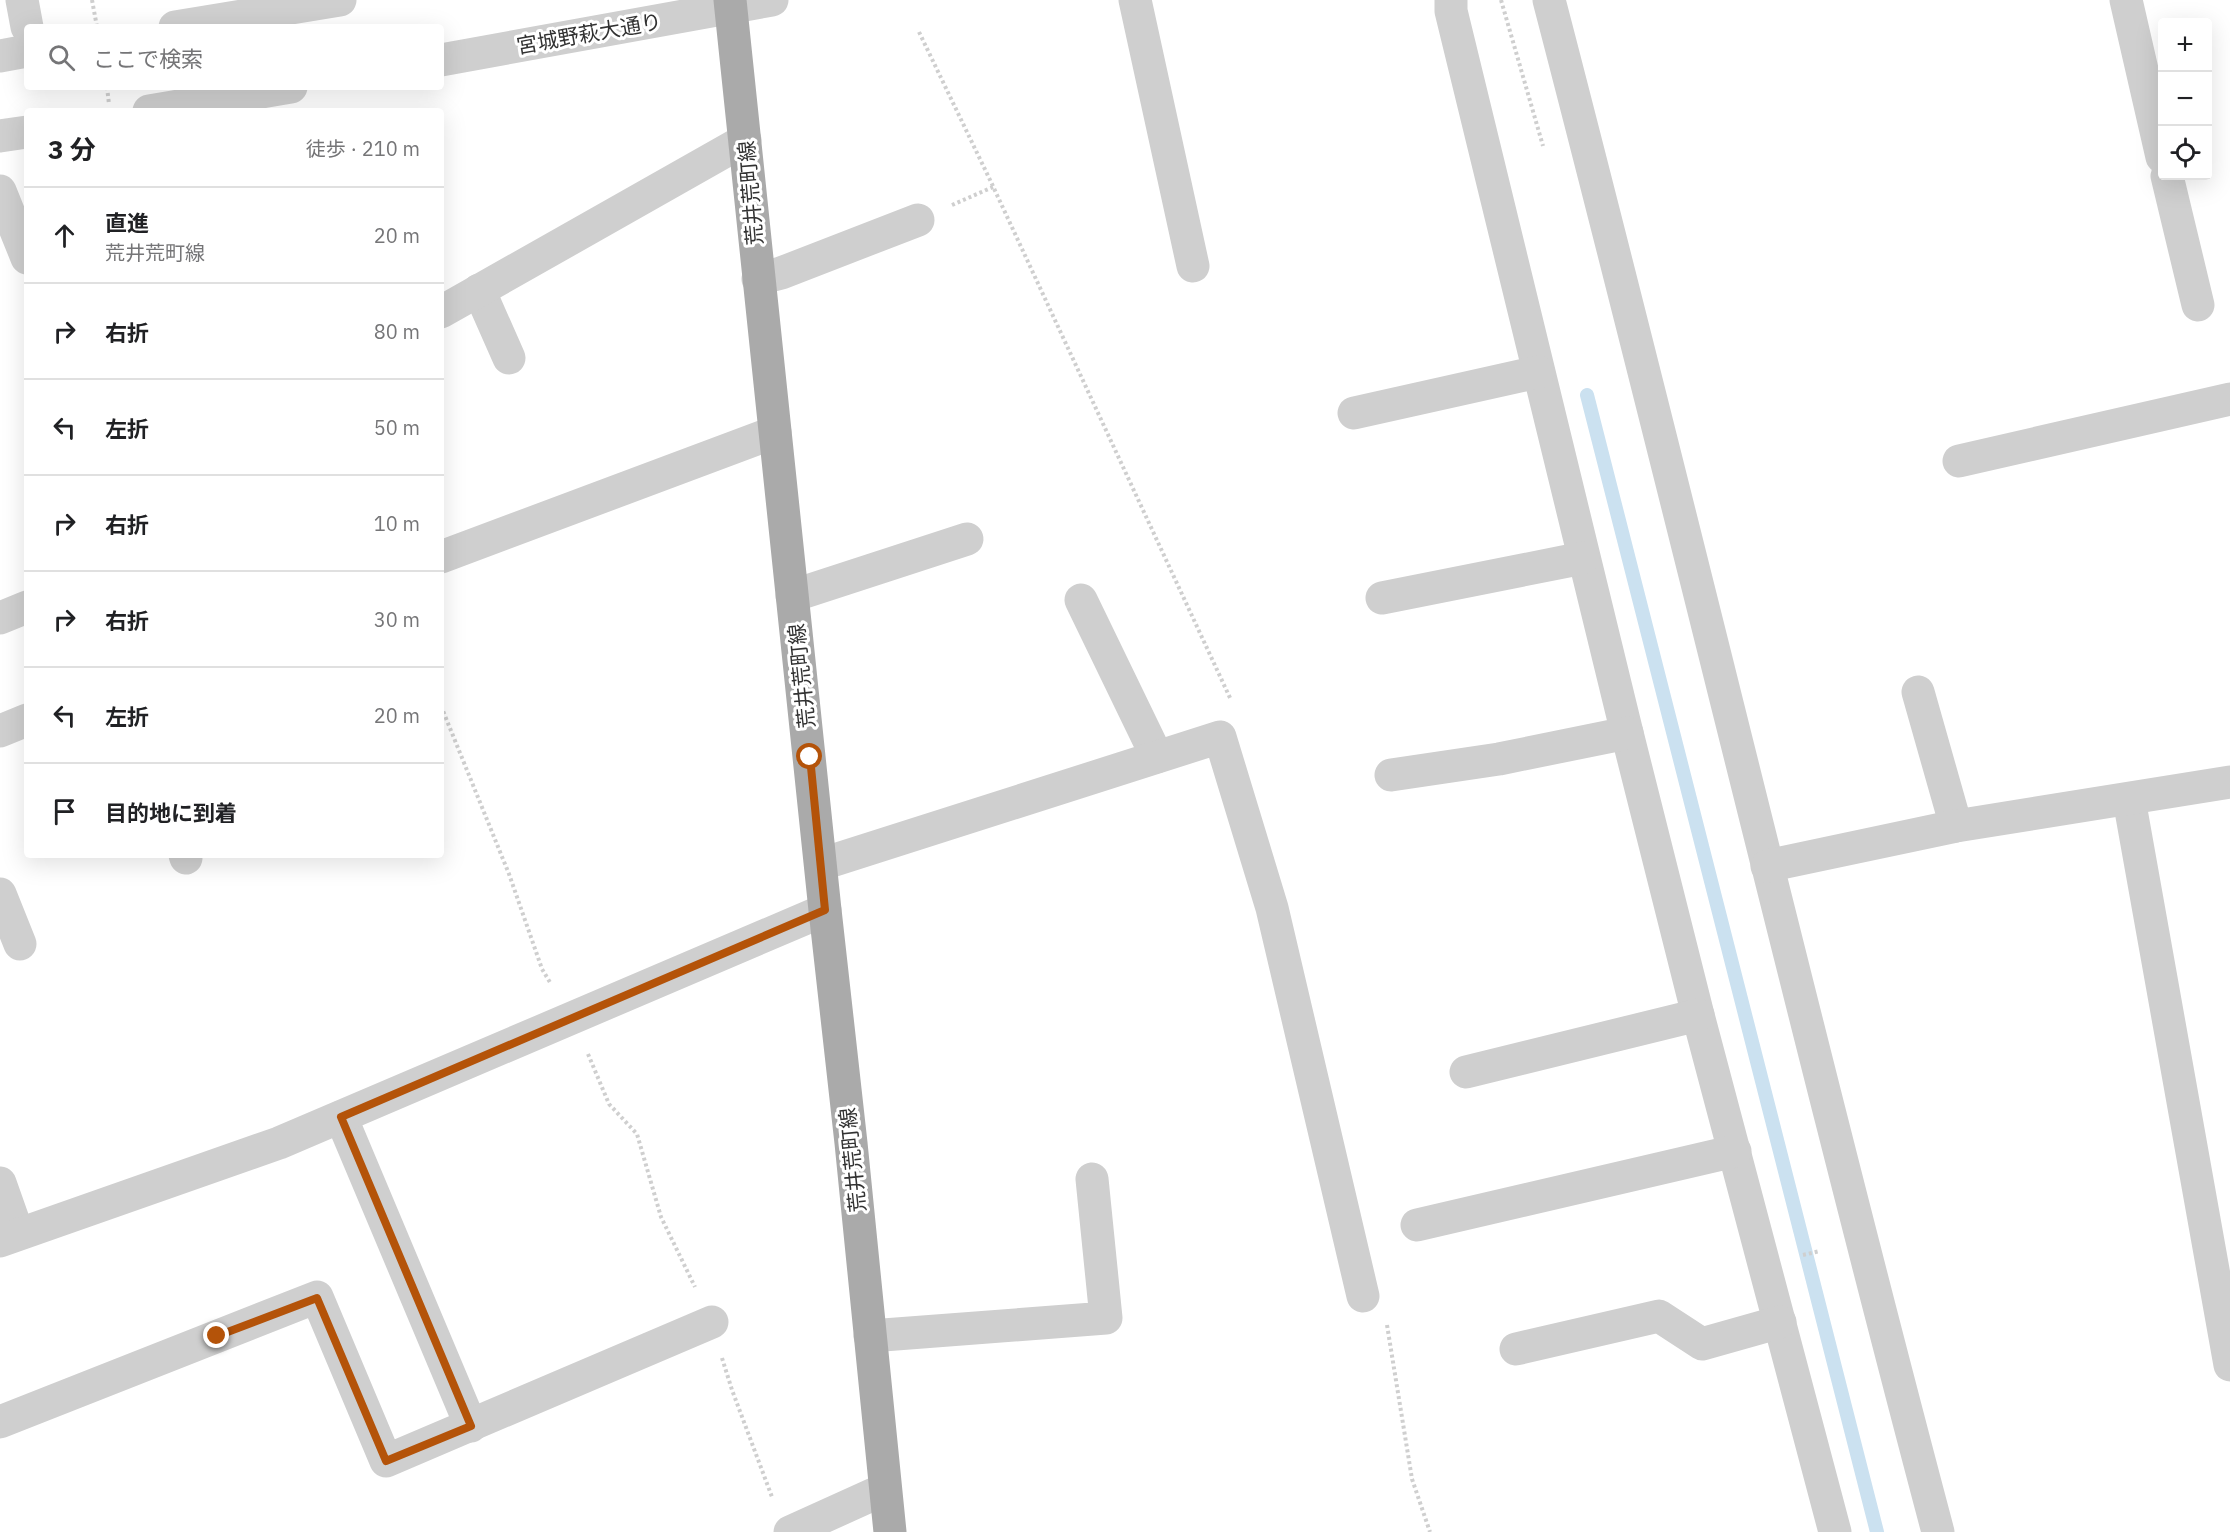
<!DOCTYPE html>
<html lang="ja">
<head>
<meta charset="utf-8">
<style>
  :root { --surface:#fff; --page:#f6f6f6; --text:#202124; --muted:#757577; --line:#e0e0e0 }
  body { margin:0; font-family:"IBM Plex Sans","Noto Sans JP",sans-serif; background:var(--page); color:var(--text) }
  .controls { position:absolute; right:18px; top:18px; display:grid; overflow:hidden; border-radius:6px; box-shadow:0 6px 24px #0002 }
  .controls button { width:54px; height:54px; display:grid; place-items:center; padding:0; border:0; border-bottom:2px solid var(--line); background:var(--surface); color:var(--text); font:30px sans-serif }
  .stop { position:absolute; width:18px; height:18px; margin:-14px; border:4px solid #b45309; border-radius:50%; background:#fff }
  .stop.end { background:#b45309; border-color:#fff; box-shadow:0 2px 6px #0008 }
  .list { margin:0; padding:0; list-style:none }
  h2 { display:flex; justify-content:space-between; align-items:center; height:78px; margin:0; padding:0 24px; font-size:26px }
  h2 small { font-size:20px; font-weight:400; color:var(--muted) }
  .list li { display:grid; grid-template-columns:39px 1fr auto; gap:18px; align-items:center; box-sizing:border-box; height:96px; padding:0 24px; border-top:2px solid var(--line) }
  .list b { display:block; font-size:22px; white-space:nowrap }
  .list p { margin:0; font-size:20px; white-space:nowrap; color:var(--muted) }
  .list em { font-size:20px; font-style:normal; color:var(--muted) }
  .icon { flex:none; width:33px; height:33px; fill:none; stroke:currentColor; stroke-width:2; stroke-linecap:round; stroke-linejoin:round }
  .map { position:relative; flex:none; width:2230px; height:1532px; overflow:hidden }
  .search { position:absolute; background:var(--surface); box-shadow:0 6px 24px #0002; left:24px; top:24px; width:420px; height:66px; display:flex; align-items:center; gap:15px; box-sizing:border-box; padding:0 21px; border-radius:6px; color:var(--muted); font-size:22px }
  .panel { position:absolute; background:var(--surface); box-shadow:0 6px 24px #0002; left:24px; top:108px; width:420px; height:750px; border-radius:6px }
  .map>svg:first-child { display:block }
</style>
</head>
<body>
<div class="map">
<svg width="2230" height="1532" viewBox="0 0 2230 1532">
  <rect width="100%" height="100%" fill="#fff"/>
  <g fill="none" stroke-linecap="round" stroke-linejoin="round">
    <path stroke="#cbe1f0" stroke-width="14" d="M1587 395 1877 1532"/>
    <g stroke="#cfcfcf" stroke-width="4" stroke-dasharray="3 3" stroke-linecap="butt">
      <path d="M92 0 97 27"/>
      <path d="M1501 0 1543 146"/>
      <path d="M919 32 991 182 1231 700"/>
      <path d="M107 87 109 104"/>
      <path d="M952 205 993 187"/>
      <path d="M441 706 509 874 542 969 551 984"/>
      <path d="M588 1054 609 1104 637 1134 661 1217 695 1287"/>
      <path d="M1803 1255 1820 1251"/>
      <path d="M1387 1325 1412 1479 1430 1532"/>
      <path d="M722 1358 732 1390 772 1497"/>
    </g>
    <g stroke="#cfcfcf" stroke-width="33">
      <path d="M22 0 27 27"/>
      <path d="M1135 0 1193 266"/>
      <path d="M1451 0V11L1627 733 1698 1015 1835 1532"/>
      <path d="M1549 0C1682 510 1803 1023 1938 1532"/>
      <path d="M2126 0 2162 157"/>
      <path d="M175 27 340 0"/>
      <path d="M0 56 27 51"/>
      <path d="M441 60 772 0"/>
      <path d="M149 111 291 87"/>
      <path d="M0 136 27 132"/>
      <path d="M2167 176 2198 305"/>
      <path d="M0 191 27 258"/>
      <path d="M758 279 781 273 918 220"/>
      <path d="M479 290 509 358"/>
      <path d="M441 312 745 140"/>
      <path d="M1354 413 1538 372"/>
      <path d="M1959 461 2230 399"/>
      <path d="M441 557 775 432"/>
      <path d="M792 596 967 539"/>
      <path d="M1382 598 1583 558"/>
      <path d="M1081 600 1157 757"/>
      <path d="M0 618 27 607"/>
      <path d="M1918 692 1956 826"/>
      <path d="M0 731 27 720"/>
      <path d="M1391 775 1499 759 1627 733"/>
      <path d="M2129 799 2230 1365"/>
      <path d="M185 855 186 858"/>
      <path d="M822 864 1220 737 1272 908 1363 1296"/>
      <path d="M1767 866 1956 826 2230 782"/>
      <path d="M0 894 20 944"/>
      <path d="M1466 1072 1698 1015"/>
      <path d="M341 1117 471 1426"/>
      <path d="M0 1183 18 1234"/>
      <path d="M1417 1225 1735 1151"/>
      <path d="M0 1241 279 1143 825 910"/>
      <path d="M870 1336 1106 1318 1092 1179"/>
      <path d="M1516 1349 1659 1316 1702 1344 1780 1322"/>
      <path d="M0 1422 317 1297 386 1461 712 1322"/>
      <path d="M790 1532 885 1489"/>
    </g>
    <path stroke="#aaa" stroke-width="33" d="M730 0 825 910 851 1143 890 1532"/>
  </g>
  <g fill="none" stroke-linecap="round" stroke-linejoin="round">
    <path stroke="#b45309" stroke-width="8" d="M217 1336 317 1298 386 1461 471 1426 341 1117 825 910 810 757"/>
  </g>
  <g text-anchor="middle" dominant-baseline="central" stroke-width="6" stroke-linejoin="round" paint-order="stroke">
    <g font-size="21" fill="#323232" stroke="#fff">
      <text transform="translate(589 33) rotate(-10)">宮城野萩大通り</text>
      <text transform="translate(750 193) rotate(-95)">荒井荒町線</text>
      <text transform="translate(801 676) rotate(-96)">荒井荒町線</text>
      <text transform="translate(852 1160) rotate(-96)">荒井荒町線</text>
    </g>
  </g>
</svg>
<div class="controls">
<button>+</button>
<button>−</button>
<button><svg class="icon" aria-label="locate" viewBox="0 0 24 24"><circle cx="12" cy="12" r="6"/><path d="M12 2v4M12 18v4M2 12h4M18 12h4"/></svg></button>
</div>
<div class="stop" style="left:810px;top:757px"></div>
<div class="stop end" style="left:217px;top:1336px"></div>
<div class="search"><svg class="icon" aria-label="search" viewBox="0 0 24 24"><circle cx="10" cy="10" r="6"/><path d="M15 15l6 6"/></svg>ここで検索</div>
<section class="panel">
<h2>3 分<small>徒歩 · 210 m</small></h2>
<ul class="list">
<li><svg class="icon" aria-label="ahead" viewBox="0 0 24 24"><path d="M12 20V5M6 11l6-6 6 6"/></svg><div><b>直進</b><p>荒井荒町線</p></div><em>20 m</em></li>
<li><svg class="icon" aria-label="right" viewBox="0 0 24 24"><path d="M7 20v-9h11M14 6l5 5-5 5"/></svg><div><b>右折</b></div><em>80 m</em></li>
<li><svg class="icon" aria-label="left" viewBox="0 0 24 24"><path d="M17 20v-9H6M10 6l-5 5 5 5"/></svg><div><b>左折</b></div><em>50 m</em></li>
<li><svg class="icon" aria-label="right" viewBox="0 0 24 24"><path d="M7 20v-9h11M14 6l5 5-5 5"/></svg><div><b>右折</b></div><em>10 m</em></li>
<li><svg class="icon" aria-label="right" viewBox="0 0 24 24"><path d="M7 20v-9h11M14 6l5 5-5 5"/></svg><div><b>右折</b></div><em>30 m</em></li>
<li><svg class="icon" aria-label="left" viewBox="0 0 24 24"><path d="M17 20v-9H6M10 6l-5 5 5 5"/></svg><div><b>左折</b></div><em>20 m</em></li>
<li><svg class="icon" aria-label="arrive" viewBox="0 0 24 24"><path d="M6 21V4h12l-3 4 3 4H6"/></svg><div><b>目的地に到着</b></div></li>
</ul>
</section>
</div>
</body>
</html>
